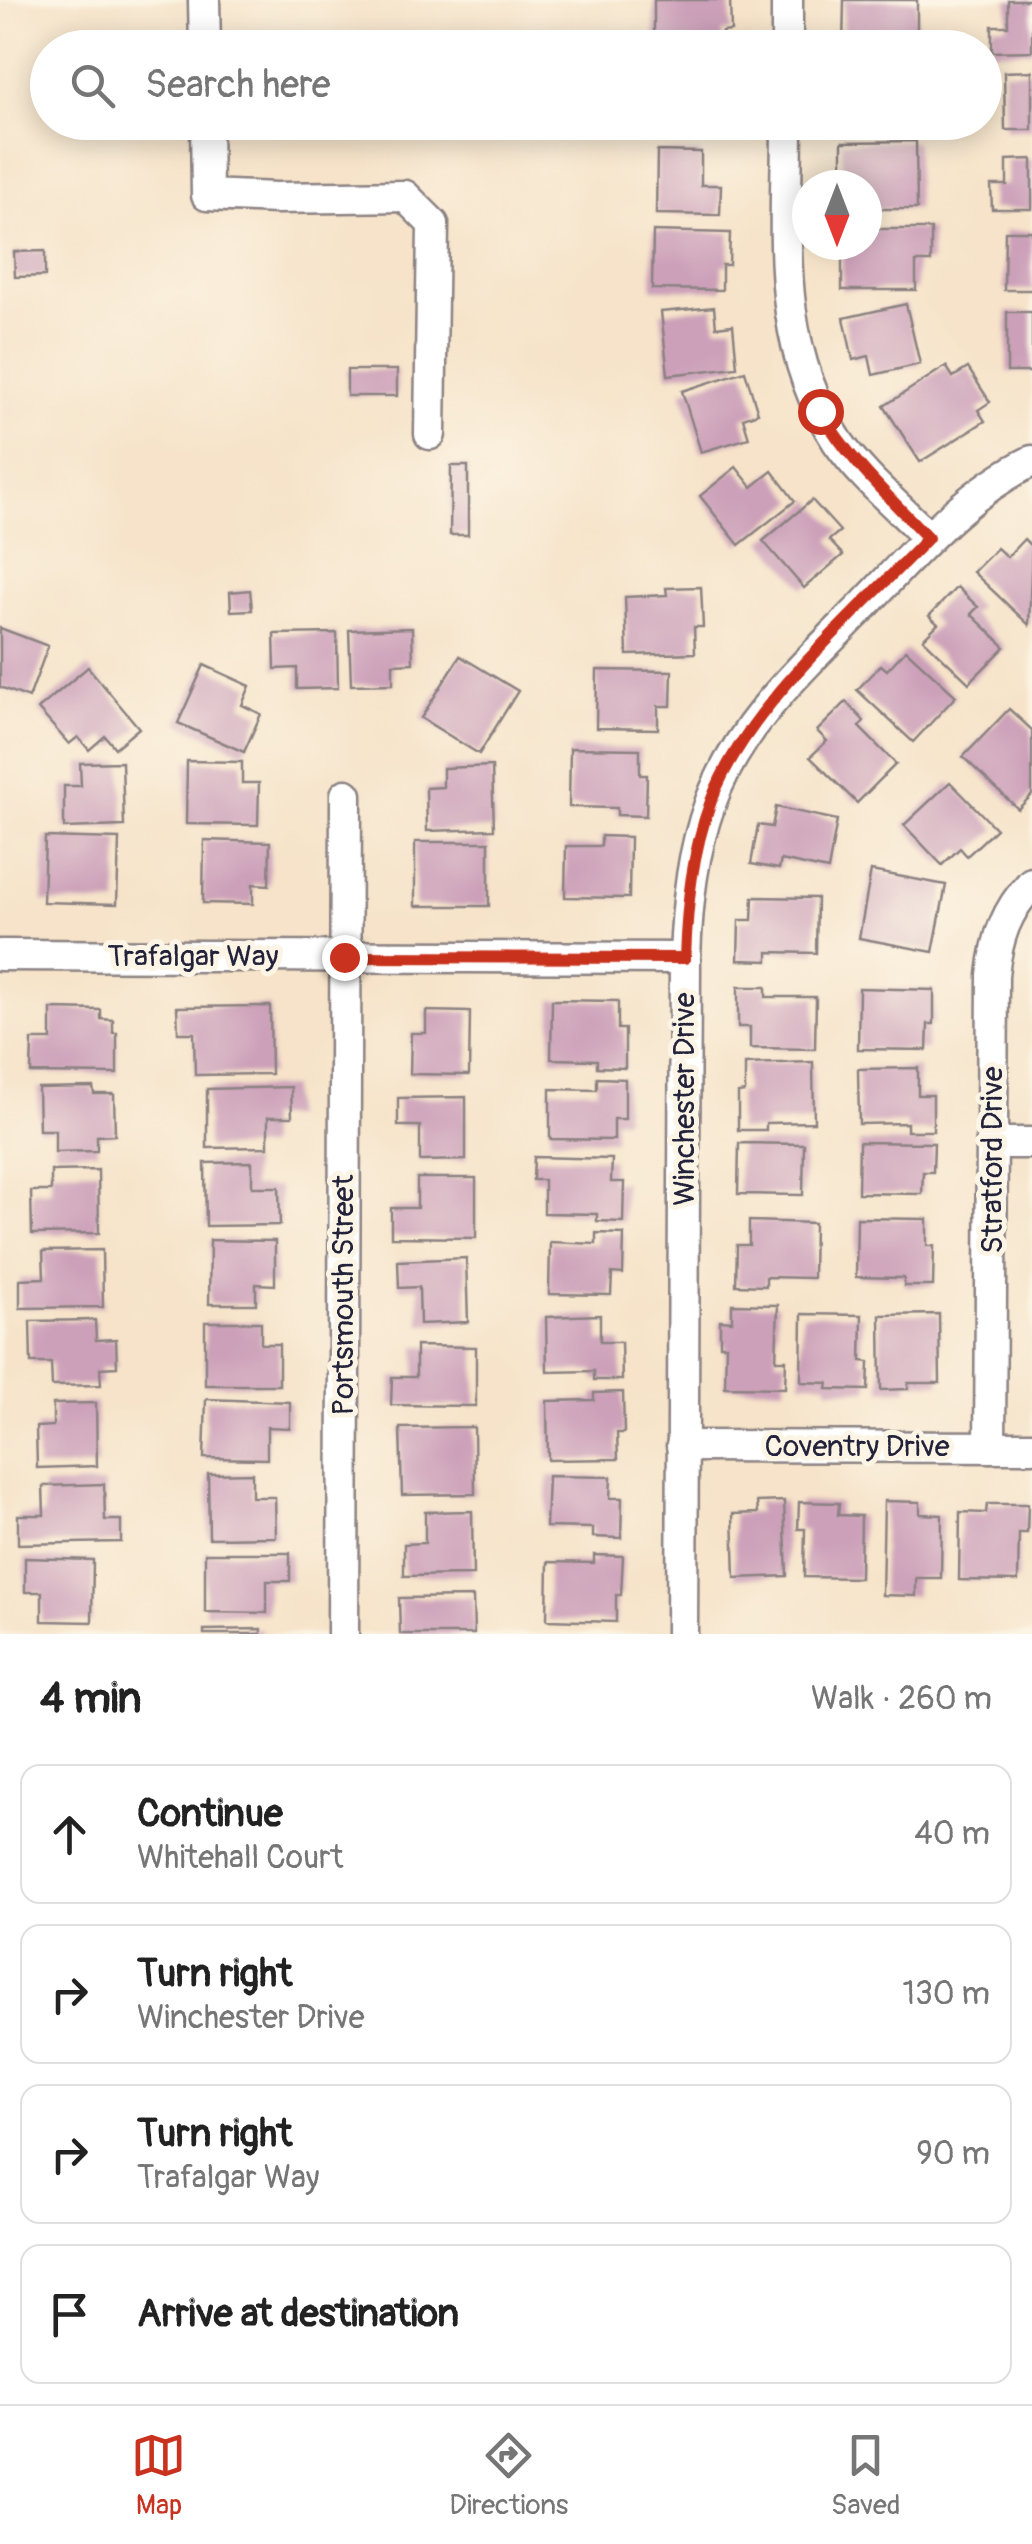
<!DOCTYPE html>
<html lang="en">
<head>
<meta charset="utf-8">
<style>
  :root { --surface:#fff; --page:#f6f6f6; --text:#222; --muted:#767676; --line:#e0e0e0; --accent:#c8321e }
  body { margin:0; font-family:Pangolin,sans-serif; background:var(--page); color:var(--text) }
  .compass { position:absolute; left:792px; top:170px; width:90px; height:90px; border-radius:50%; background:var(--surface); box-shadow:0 5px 25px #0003; rotate:180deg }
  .stop { position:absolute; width:30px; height:30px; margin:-22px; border:8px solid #c8321e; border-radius:50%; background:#fff }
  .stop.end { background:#c8321e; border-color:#fff; box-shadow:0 2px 10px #0008 }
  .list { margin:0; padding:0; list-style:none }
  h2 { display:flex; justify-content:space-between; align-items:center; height:130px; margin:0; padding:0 40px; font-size:42px }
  h2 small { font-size:32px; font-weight:400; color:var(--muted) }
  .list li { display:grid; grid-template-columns:65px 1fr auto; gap:30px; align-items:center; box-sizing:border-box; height:140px; margin:0 20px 20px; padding:0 20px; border:2px solid var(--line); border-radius:20px }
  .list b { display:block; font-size:38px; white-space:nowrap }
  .list p { margin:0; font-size:32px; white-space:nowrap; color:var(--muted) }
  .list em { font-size:32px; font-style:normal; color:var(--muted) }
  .icon { flex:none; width:55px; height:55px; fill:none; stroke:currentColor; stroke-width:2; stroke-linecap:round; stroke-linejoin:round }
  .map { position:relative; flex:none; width:1032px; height:1634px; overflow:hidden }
  .search { position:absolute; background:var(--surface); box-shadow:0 5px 25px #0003; left:30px; right:30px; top:30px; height:110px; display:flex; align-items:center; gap:25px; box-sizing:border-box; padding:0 35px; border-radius:55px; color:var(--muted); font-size:38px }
  .sheet { height:770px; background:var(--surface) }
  nav { display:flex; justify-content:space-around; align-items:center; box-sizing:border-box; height:140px; border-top:2px solid var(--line); background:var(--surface); font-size:28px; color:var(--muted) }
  nav a { display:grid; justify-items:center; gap:5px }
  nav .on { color:var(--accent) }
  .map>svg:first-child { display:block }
</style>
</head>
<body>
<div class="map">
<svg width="1032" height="1634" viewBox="0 0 1032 1634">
  <rect width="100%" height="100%" fill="#fcf5e5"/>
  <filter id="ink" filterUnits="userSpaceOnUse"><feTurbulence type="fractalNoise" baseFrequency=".01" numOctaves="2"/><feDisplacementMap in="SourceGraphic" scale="20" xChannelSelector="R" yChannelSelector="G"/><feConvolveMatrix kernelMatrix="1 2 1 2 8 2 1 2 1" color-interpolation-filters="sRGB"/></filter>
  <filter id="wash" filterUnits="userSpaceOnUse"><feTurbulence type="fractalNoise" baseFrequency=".0048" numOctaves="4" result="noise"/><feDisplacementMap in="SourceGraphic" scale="40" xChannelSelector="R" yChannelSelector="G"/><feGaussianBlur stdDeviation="2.25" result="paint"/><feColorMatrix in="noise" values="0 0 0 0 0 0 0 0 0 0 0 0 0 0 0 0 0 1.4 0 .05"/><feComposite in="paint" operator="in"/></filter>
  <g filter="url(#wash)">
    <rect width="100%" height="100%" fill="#f6e3c9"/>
    <g id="blocks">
      <g fill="#cca0b9">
        <path d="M654 0H730L731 31 722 32V48H654Z"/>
        <path d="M844 0H917V48H843Z"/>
        <path d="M1008 0H1032V51L992 52V26H1008Z"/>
        <path d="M1032 71V130H1005L1004 72Z"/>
        <path d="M652 122H721V137L652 138Z"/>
        <rect x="839" y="122" width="74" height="10"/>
        <path d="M916 141 917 209H867V185H842V142Z"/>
        <path d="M657 151 701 152V185H721L720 215 656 214Z"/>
        <path d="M1032 159V209H992L991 185H1007V160Z"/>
        <path d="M867 229H931V262H916V290H842V245H867Z"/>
        <path d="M653 231 730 233 729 265H722V290L652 289Z"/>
        <path d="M1005 231H1032V290H1004Z"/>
        <path d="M45 251V276L15 277 14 252Z"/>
        <path d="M906 304 920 364 873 375 869 356 853 360 844 318Z"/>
        <path d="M714 307 716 327 733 325 737 367 668 375 661 312Z"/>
        <rect x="1007" y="312" width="25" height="60"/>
        <path d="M946 366 953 377 968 368 990 402 978 410 985 421 920 462 884 406Z"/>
        <rect x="347" y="370" width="50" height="26"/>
        <path d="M745 371 758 413 743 418 749 438 701 452 682 391Z"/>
        <path d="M451 466H468V535H450Z"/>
        <path d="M736 467 752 487 772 471 795 501 739 545 700 496Z"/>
        <path d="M812 500 840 531 829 540 843 555 804 588 763 541Z"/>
        <path d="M1024 539 1032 547 1029 625 973 572 997 548 1007 557Z"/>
        <path d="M701 587 703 627H694L695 653 627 655 625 597 667 595 666 588Z"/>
        <path d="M957 587 978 607 971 614 1005 647 969 683 923 639 938 624 929 616Z"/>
        <path d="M250 590 252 610 231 611 230 592Z"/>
        <path d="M0 628 48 646 29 698 0 687Z"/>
        <path d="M412 628 413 663 393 664V684L351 685 349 630Z"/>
        <path d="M337 633 338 688 297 689V668L275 669 274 634Z"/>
        <path d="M906 650 956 696 913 742 857 690 881 665 887 670Z"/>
        <path d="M460 656 518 691 479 754 421 718Z"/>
        <path d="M204 665 250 686 242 705 261 714 244 752 178 723Z"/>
        <path d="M88 667 139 728 115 748 105 736 89 750 78 737 69 744 38 709Z"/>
        <path d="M597 670 672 671 671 706H658V729L596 728Z"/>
        <path d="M846 702 864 721 859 727 896 764 857 803 810 757 827 741 817 731Z"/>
        <path d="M1009 709 1032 730V795L1018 809 963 757Z"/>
        <path d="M570 748 640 749V775H647L646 816 617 815V808L569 807Z"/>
        <path d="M187 761 242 762V783H259L258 825 186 824Z"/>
        <path d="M122 762 124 826 64 828V786H81L80 763Z"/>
        <path d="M492 766 494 829 427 831 426 788 443 787V768Z"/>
        <path d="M950 782 996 829 967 856 960 848 942 865 904 825Z"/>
        <path d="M776 807 837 820 828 870 781 860 779 869 751 864 758 825 772 827Z"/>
        <path d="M601 836 630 837 629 898 565 897 566 846H601Z"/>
        <path d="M45 837 119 839 117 904 43 902Z"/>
        <path d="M204 840 270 842 269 885 253 884V904L203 903Z"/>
        <rect x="415" y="842" width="74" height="64"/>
        <path d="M871 871 946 885 933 952 859 938Z"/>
        <path d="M753 897 817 898 816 953 768 952V961L738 960 739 920H752Z"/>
        <path d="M738 987H766V997H816L815 1049 750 1048V1027H738Z"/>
        <path d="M859 988 934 990V1024H928L927 1050 858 1049Z"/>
        <path d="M552 1000 618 1001V1029H625V1068L597 1067V1060L551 1059Z"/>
        <path d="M270 1006 271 1074 195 1075 194 1033H178L177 1007Z"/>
        <path d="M51 1009 101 1010V1019L113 1020V1033H117V1074L31 1073 32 1040H51Z"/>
        <path d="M426 1011 470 1012 469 1075 410 1074 411 1033H426Z"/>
        <path d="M813 1062 814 1122 766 1123V1130H738V1093L745 1092V1064Z"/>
        <path d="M918 1068V1095H933V1131H907V1123L859 1124 858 1069Z"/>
        <path d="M597 1078 625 1079V1119H614V1140L550 1139V1089L597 1090Z"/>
        <path d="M93 1087 94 1094H114L115 1135 97 1136V1151L55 1152V1130H39L38 1088Z"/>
        <path d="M291 1087 292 1117H268V1147L207 1148V1089Z"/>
        <path d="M466 1097V1160L420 1161V1126H398V1098Z"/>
        <path d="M859 1142 934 1143 933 1172H923L922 1194 858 1193Z"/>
        <path d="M739 1143 804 1144 803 1195 738 1194Z"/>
        <path d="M534 1157 612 1159 611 1182H624L623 1222 597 1221V1214L544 1213V1180H533Z"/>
        <path d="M252 1162V1187H279L280 1225 206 1226 205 1163Z"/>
        <path d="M98 1170 99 1233 32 1234 31 1191H51V1171Z"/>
        <path d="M417 1178H476V1238L391 1237V1208H417Z"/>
        <path d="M857 1218 927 1219V1246H934L933 1286H904V1278L856 1277Z"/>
        <path d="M749 1221 814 1223 813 1278 766 1277V1286L736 1285 737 1245H749Z"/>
        <path d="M596 1233 624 1234 623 1274 612 1273 611 1295 549 1294 550 1242 596 1244Z"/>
        <path d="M210 1240 275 1241V1285L256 1284V1304H209Z"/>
        <path d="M102 1250 103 1307 20 1308V1279L44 1278 43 1251Z"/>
        <path d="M466 1258 468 1322 420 1324 419 1287 399 1288 398 1261Z"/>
        <path d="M732 1304 778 1305 776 1360H786L785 1388 725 1387 726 1345H720V1320L732 1321Z"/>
        <path d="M802 1314 862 1315 861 1361 869 1362 868 1390 827 1389 828 1383 801 1382Z"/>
        <path d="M939 1314 940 1383H908V1389L881 1390 880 1315Z"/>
        <path d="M600 1315V1342H621L622 1380H594V1371L547 1372 546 1317Z"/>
        <path d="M95 1320 96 1340 116 1339 117 1367 100 1368 101 1385 52 1386 51 1363H31L30 1321Z"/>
        <path d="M205 1322H261V1344H279V1385H205Z"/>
        <path d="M416 1346 476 1347V1406L391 1405 392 1377H416Z"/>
        <path d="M623 1392 624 1433H617L618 1459 548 1460 547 1401 594 1400V1393Z"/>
        <path d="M206 1399 290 1402V1428L267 1427V1459L204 1458Z"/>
        <path d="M96 1403 97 1466 37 1468 36 1427 53 1426V1404Z"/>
        <path d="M474 1427 475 1494 402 1495 400 1428Z"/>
        <path d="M252 1473V1497H275L276 1537 209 1538 208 1474Z"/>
        <path d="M548 1476 611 1477 610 1498H622L621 1538 593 1537V1528L546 1527Z"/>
        <path d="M104 1484 105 1520H121V1542L18 1544V1515H44L43 1486Z"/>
        <path d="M784 1501 787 1576 735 1578 733 1514 758 1513 757 1502Z"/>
        <path d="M884 1501 920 1502V1514L942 1515 941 1578H916V1596L882 1595Z"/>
        <path d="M799 1502 839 1503 838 1515 861 1516 860 1578 804 1577 805 1529H798Z"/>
        <path d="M987 1504H1028L1027 1533H1019L1018 1581 959 1580 960 1512 986 1513Z"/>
        <path d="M472 1511 473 1575 404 1576V1544L425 1543V1512Z"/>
        <path d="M205 1553H290V1581H267V1613L205 1612Z"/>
        <path d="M594 1555 623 1556 621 1595H616V1622L547 1620 548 1562 594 1563Z"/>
        <path d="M25 1558 93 1560 92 1622 42 1621V1592H25Z"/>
        <path d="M473 1597 474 1634H400L399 1598Z"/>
        <path d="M261 1629V1634H204V1630Z"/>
      </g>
    </g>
  </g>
  <g filter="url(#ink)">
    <use href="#blocks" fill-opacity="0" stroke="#8c8282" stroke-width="2.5"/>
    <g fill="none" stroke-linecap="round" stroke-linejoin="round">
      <g stroke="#8c8282" stroke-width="35">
        <g id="minor">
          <path d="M204 0 205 48"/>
          <path d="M787 0V48"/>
          <path d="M206 122 207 195 276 198 405 196 433 224 430 434"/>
          <path d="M787 122C787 234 773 344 838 442 863 478 898 506 928 537"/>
          <path d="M0 955 685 958"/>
          <path d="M992 1143H1032"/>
          <path d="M682 1446 1032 1447"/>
          <path d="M990 1447 993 975C997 937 1006 911 1032 883"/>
          <path d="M343 1634 346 795"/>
          <path d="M682 1634 685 958C687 903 692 853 711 801 741 721 807 663 865 604 916 551 964 494 1032 461"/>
        </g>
      </g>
      <use href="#minor" stroke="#fff" stroke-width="30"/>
    </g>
  </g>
  <g fill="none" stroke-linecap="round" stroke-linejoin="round" filter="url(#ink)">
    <path stroke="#c8321e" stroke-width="12" d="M344 957 685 958C687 903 692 853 711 801 747 705 857 613 928 538 888 496 849 460 820 411"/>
  </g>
  <g text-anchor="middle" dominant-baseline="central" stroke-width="10" stroke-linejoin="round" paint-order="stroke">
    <g font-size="30" fill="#22223b" stroke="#fcf5e5">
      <text x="193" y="956">Trafalgar Way</text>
      <text transform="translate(684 1099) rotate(-90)">Winchester Drive</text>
      <text transform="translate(992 1160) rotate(-90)">Stratford Drive</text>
      <text transform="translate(343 1295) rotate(-90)">Portsmouth Street</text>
      <text x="857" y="1446">Coventry Drive</text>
    </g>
  </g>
</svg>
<svg class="compass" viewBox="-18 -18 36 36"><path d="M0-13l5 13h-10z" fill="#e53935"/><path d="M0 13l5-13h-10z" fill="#767676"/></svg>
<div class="stop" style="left:820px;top:411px"></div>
<div class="stop end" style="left:344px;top:957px"></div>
<div class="search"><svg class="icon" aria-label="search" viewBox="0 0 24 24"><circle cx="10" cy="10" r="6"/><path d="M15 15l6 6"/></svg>Search here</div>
</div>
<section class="sheet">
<h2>4 min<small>Walk · 260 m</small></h2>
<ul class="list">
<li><svg class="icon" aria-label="ahead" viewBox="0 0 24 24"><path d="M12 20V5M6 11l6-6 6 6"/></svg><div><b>Continue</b><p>Whitehall Court</p></div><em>40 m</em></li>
<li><svg class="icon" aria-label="right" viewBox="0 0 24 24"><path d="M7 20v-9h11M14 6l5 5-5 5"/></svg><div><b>Turn right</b><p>Winchester Drive</p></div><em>130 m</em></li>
<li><svg class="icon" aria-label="right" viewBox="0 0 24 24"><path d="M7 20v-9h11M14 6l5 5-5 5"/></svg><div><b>Turn right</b><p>Trafalgar Way</p></div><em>90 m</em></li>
<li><svg class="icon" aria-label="arrive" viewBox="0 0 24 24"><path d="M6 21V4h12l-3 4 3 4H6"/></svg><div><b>Arrive at destination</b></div></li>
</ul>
</section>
<nav>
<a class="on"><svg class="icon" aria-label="map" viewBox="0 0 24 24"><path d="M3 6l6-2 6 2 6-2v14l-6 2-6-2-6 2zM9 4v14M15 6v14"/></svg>Map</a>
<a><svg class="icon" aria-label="directions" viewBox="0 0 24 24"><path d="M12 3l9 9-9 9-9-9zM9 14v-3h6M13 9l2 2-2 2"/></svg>Directions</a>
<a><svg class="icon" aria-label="saved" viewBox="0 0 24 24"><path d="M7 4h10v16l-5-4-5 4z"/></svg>Saved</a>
</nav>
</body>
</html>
